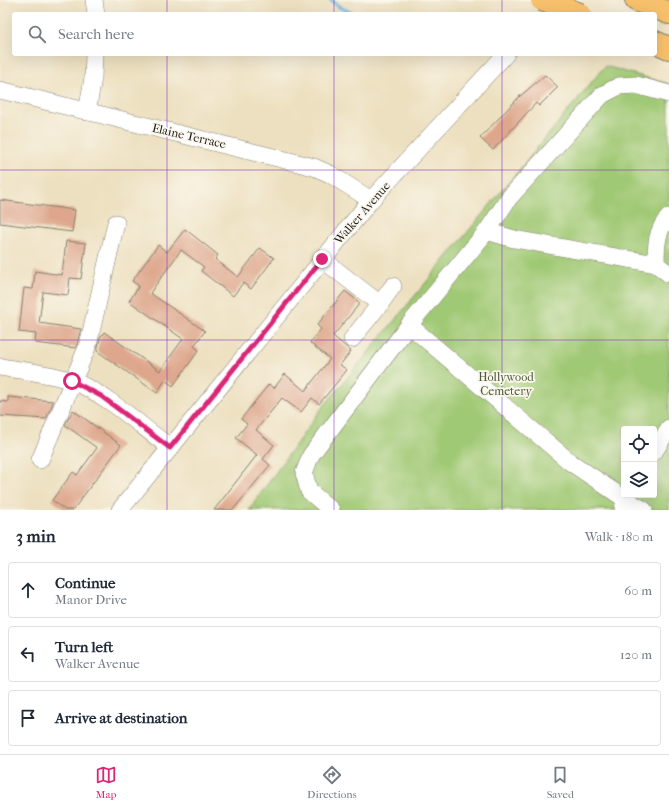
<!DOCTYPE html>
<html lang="en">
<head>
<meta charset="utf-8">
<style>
  :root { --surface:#fff; --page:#f6f6f7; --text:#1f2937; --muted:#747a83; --line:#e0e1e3; --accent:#db2777 }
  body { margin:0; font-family:"IM FELL French Canon",serif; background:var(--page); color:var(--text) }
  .controls { position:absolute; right:12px; bottom:12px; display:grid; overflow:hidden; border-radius:4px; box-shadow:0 4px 16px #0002 }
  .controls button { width:36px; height:36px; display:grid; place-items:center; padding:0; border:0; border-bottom:1px solid var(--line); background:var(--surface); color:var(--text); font:20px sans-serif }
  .stop { position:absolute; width:12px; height:12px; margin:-9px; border:3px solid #db2777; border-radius:50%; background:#fff }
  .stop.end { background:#db2777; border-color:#fff; box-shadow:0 1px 4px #0008 }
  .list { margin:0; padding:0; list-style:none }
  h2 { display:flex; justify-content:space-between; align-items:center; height:52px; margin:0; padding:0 16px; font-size:17px }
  h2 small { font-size:13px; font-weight:400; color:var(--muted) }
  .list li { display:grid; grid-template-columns:26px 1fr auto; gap:12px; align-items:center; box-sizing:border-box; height:56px; margin:0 8px 8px; padding:0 8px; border:1px solid var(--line); border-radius:4px }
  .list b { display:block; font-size:15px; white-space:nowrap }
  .list p { margin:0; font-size:13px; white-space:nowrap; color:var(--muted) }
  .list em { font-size:13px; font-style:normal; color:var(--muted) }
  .icon { flex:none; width:22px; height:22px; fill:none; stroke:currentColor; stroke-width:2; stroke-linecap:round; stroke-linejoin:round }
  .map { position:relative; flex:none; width:669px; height:510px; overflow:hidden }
  .search { position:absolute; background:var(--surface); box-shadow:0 4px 16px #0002; left:12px; right:12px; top:12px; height:44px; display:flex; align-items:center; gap:10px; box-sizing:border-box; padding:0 14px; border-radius:4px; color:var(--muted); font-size:15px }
  .sheet { height:244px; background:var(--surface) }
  nav { display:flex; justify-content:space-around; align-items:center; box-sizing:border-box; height:56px; border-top:1px solid var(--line); background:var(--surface); font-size:11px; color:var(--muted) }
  nav a { display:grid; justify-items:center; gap:2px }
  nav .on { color:var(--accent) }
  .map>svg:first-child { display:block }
</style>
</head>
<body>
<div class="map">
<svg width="669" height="510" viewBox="0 0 669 510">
  <rect width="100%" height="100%" fill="#fbf7ec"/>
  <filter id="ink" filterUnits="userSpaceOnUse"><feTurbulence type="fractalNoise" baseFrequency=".025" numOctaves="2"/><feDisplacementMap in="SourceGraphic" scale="8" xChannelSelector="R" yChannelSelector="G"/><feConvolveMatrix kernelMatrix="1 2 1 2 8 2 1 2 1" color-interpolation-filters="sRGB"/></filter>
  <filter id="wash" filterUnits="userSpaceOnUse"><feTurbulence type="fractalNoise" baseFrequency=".012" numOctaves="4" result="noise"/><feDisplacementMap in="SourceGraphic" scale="16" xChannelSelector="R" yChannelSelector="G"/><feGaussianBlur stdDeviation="0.9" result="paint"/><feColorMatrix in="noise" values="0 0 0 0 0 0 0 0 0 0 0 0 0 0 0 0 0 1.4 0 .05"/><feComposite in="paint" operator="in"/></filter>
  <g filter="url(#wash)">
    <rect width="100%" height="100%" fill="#ede0c0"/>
    <path fill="#a0c975" stroke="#5e7248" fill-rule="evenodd" d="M605 66 669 84V510H249L319 412ZM624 429H654V495H624Z"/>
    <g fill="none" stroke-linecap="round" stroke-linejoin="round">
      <path stroke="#63b3de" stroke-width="4" d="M331 0 341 8 355 14"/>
    </g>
    <g id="blocks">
      <g fill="#dea78d">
        <path d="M545 75 558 87 539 106 536 103 493 150 480 138 519 97Z"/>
        <path d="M0 200 75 210 72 232 0 223Z"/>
        <path d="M185 229 218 255 215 259 238 277 260 248 274 258 251 289 243 283 233 296 201 271 204 267 181 250 150 293 205 331 194 346 199 350 173 386 165 380 157 393 97 351 100 338 104 332 160 371 183 339 129 301 139 286 132 281 158 245 167 252Z"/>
        <path d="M66 241 86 243 81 279 70 278 68 295 43 292 39 323 81 329 76 348 35 343 36 334 19 332 24 288 33 289 35 271 62 275Z"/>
        <path d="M345 291 360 303 333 336 351 351 340 365 347 370 319 404 312 398 301 412 282 398 256 430 274 445 263 459 270 465 233 510H214L257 455 236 438 247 424 241 419 269 384 274 388 285 374 305 391 330 359 310 343 321 329 317 325Z"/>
        <path d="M8 397 53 401 52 405 46 419 0 416V401L8 402Z"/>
        <path d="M73 410 121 445 73 510H65L52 500 73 472 77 475 97 448 65 425Z"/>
      </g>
    </g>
  </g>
  <g filter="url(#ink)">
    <use href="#blocks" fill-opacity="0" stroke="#847e6e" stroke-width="1"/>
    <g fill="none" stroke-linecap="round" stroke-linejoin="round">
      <g stroke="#847e6e" stroke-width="18">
        <g id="minor">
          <path d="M94 0 96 14"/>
          <path d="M0 90 314 167 330 174 371 200"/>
          <path d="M669 94 636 85 619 86 602 95 509 198 487 231 514 239 656 264 669 274"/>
          <path d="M87 112 93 78 94 54"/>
          <path d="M322 259 380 304 393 286"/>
          <path d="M656 264C656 247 656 230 669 217"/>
          <path d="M409 325 487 231"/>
          <path d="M352 339 380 304"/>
          <path d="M0 367C24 371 50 373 72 381 109 395 139 425 171 448"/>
          <path d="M654 452 669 428"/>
          <path d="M40 460 88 345 116 223"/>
          <path d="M120 510 371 200 506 54"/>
          <path d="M331 510 309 491 304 473 311 455 409 325 570 462 625 499 628 495"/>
          <path d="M623 510 625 499 644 510"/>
        </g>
      </g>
      <g stroke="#847e6e" stroke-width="24">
        <g id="highway">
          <path d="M636 0 669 13"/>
          <path d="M655 42 669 48"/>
        </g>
      </g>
      <use href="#minor" stroke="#fff" stroke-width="17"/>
      <use href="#highway" stroke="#f7c06c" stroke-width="22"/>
      <g stroke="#847e6e" stroke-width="24" stroke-linecap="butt">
        <path id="highway-bridge" d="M542 0 580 14"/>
      </g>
      <use href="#highway-bridge" stroke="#f7c06c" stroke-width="22"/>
    </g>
  </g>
  <g fill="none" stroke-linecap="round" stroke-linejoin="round" filter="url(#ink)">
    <path stroke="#db2777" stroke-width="5" d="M72 381 101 396 170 448 322 259"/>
  </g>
  <path fill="none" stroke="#7b2cbf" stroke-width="1" stroke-opacity="0.55" d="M167 0V14M334 0V14M502 0V14M167 54V510M334 54V510M502 54V510M0 170H669M0 340H669"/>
  <g text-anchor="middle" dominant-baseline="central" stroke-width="3.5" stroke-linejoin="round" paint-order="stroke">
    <g font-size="12" fill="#1c1c1c" stroke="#fbf7ec">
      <text transform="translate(189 136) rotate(13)">Elaine Terrace</text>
      <text transform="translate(362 213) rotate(-49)">Walker Avenue</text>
    </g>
    <g font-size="12" fill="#4a593b" stroke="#fbf7ec">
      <text x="506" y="377">Hollywood<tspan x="506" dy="14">Cemetery</tspan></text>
    </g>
  </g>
</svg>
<div class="controls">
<button><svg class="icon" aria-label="locate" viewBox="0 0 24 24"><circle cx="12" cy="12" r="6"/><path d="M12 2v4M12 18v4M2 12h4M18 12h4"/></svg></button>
<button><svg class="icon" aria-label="layers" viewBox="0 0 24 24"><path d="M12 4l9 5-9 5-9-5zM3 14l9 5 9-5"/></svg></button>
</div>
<div class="stop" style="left:72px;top:381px"></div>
<div class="stop end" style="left:322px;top:259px"></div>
<div class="search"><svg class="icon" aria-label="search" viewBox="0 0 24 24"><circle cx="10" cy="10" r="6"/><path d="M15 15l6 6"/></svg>Search here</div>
</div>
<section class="sheet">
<h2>3 min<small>Walk · 180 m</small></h2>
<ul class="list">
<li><svg class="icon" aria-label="ahead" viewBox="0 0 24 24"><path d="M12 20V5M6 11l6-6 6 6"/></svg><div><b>Continue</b><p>Manor Drive</p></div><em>60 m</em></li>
<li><svg class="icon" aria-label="left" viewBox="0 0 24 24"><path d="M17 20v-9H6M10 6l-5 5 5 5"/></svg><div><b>Turn left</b><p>Walker Avenue</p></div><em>120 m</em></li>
<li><svg class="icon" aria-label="arrive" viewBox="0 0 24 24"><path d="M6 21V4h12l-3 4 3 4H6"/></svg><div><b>Arrive at destination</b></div></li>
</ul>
</section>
<nav>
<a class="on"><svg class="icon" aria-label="map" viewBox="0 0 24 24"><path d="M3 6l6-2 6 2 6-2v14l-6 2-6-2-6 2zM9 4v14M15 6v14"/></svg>Map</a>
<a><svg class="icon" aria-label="directions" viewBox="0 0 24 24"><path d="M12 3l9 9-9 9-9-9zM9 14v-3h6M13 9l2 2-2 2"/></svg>Directions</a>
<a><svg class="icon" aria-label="saved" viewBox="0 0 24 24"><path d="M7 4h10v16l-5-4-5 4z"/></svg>Saved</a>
</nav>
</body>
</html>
